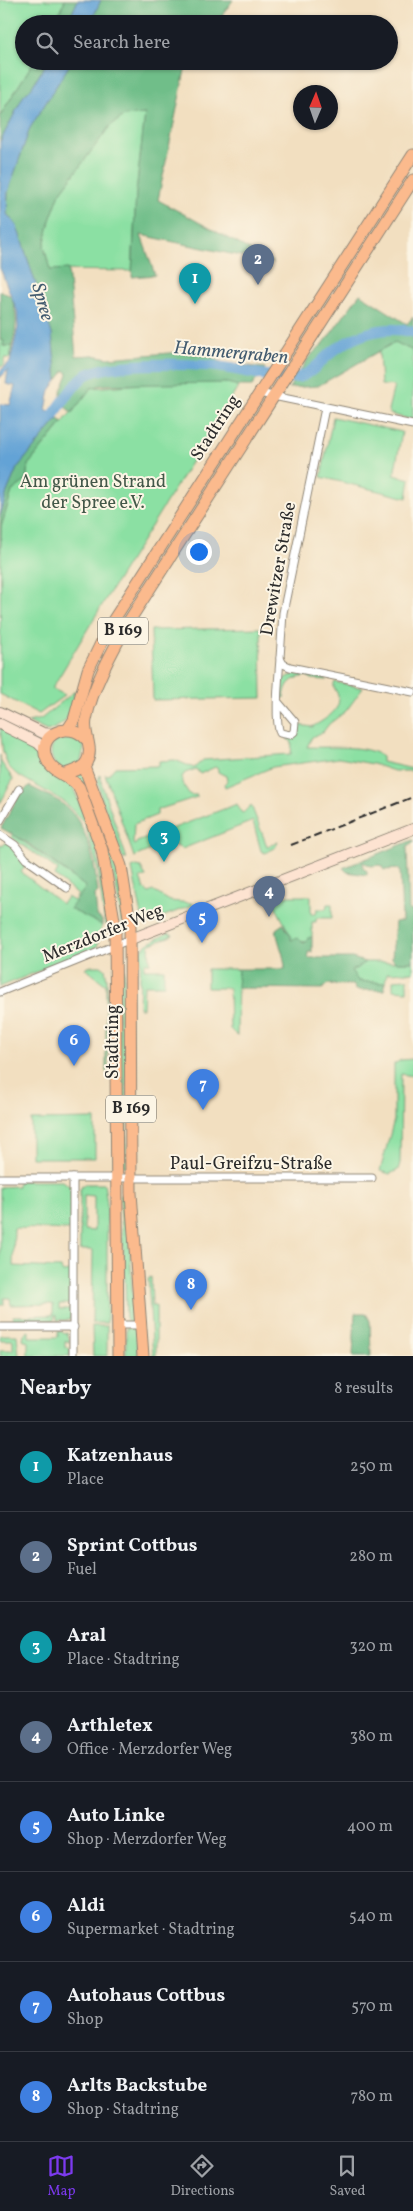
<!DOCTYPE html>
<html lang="en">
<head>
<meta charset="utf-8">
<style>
  :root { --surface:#171b24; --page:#20242c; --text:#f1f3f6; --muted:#9ea1a6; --line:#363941; --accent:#7c3aed }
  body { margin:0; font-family:Vollkorn,serif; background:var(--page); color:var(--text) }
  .compass { position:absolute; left:293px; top:85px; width:45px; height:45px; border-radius:50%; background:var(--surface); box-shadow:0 1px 4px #0004; rotate:2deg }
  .you { position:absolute; left:198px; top:551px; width:18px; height:18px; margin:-12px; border:4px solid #fff; border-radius:50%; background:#1a73e8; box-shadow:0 0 0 8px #1a73e833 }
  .badge { display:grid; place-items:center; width:32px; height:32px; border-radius:50%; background:var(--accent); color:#fff; font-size:16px; font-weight:700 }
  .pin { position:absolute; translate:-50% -41px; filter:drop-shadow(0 1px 2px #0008) }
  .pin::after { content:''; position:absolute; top:26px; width:18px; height:15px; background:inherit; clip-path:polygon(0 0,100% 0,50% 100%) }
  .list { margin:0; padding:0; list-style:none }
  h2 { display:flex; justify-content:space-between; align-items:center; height:65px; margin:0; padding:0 20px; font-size:21px }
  h2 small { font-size:16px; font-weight:400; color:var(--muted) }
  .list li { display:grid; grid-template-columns:32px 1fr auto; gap:15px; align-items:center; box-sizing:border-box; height:90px; padding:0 20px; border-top:1px solid var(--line) }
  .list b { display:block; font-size:19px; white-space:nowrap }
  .list p { margin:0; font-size:16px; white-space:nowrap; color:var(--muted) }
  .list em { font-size:16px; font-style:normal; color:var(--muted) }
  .icon { flex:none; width:28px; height:28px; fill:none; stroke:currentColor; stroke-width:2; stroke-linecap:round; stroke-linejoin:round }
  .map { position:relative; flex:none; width:413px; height:1356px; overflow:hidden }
  .search { position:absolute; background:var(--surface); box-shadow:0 1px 4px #0004; left:15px; right:15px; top:15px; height:55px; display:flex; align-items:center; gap:12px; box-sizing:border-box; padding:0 18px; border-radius:28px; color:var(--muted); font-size:19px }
  .sheet { height:785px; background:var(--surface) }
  nav { display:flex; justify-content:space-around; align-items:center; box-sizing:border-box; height:70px; border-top:1px solid var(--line); background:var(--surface); font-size:14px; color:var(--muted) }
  nav a { display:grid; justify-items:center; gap:2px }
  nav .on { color:var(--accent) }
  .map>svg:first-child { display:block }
</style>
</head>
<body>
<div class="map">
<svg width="413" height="1356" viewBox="0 0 413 1356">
  <rect width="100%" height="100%" fill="#fcf5e5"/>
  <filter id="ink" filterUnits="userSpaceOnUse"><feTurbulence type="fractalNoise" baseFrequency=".02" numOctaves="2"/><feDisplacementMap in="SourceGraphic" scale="10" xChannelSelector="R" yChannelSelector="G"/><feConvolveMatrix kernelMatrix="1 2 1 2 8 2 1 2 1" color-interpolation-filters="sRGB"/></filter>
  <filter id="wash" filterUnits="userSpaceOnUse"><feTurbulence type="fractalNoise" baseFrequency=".0096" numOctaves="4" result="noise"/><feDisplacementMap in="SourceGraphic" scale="20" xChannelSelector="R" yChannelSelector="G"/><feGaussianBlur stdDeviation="1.12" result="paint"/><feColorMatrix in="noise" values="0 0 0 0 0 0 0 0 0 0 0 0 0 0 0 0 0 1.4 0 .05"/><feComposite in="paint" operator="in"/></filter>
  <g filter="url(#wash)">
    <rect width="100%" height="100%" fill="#f2dfc0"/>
    <g fill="#8be0a3" stroke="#5b8667" fill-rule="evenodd">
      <path d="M0 0H65L54 24H24V61H34L0 116Z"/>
      <path d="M145 114 136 193 132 271 50 270 44 246 50 220 60 193 110 126 124 116Z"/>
      <path d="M0 339 4 341 3 346H12L10 358H4V365L0 367Z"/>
      <path d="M395 342 413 351V420L390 414 388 410 394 386 381 385 379 351Z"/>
      <path d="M155 383H227L239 386 105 600 53 687V689L65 695 39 714 0 694 1 527 12 491 26 481 28 465 91 388Z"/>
      <path d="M333 417 402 432 394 475 410 479 407 498 321 477Z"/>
      <path d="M261 628 262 698 153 700 151 630Z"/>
      <path d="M295 674 326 678 327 680 312 679 307 676C291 678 286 683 284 698H282L283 679Z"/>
      <path d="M335 682 363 688 346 711 329 724 323 732 312 737 307 747C327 748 369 744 382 757V762L413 769V771H394L373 764 339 758 273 767 225 787 224 784 227 781 226 776 218 772V769L215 767 200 774 196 769 185 773 182 777V783L190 795H197V797L157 810V815L134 824 133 844 135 845 137 842 237 804 241 812 243 813 251 805 267 846 278 842 275 848 265 853 261 851 253 821 182 849 169 842 134 857 105 774 108 775 115 767 159 766V761L175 760 194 768 203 760 291 754 292 742 287 739 293 736 299 725 312 727C324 720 345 709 337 693 335 688 332 688 335 682Z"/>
      <path d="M75 691C69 714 71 723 47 731L28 722 41 719Z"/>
      <path d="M0 727 36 746 47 771 73 787 96 845 109 925 105 924 98 871 85 823 63 801 16 774 8 766 3 752Z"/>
      <path d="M69 734 83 741 84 748 80 765C76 766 70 769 65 769 54 769 48 754 53 745 56 740 63 737 69 734Z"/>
      <path d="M0 755 1 762 13 779 0 804Z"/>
      <path d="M82 771 118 873 125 922H121C117 870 99 828 80 780L76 774Z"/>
      <path d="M100 775 102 785 127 859H123L101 797 98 780Z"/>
      <path d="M13 834 86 887 71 909 102 925 97 947 0 987V845L3 846 6 842 10 845 35 868 34 870 26 865 21 872 62 904 67 897 74 901 78 895 55 876 58 870 11 837Z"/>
      <path d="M137 866 141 867 146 877 140 878 144 889 149 893 153 891 170 901 192 903 193 905 154 920 143 921 132 868Z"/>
      <path d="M270 896H311V914H316L317 909H326L327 904H332V918H316V922H312V937L308 938 307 942 290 940 291 936Z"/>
      <path d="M168 933 173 935 149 945 150 963H144V969H164V985H144L143 1008H139L141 951 147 944Z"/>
      <path d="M365 962H413V972L387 973 385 983 357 981 351 970 358 968Z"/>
      <path d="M92 966H101L105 969 107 979 108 1072H106V985L85 968Z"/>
      <path d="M118 969H124L127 1028 126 1166H122V1139L119 1113Z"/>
      <path d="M207 969H236L238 971 237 1036 230 1029 229 988H207Z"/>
      <path d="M407 979V991L393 990V980Z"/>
      <path d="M413 1059V1076L401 1074 400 1163 398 1170 390 1174 380 1171 394 1120V1064L401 1060Z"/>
      <path d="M95 1119V1158H31V1120Z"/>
      <path d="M18 1181H63L71 1187V1230L14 1228 13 1266 61 1268 62 1272 71 1271V1304H59V1309H71L70 1320H57V1316L55 1315 54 1320H13V1316L53 1315V1304L11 1305 10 1298H4V1305H0V1187L18 1186Z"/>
      <path d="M84 1184H104L107 1203V1323H92L93 1250H80V1189ZM84 1195 94 1196V1231L84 1230Z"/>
      <path d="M120 1195H127L134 1322H128L126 1317C126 1277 122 1236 120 1195Z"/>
      <path d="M151 1277 152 1306H156V1356H153L148 1279Z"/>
      <path d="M92 1326H107V1356H93Z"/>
      <path d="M126 1328 136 1329 138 1356H126Z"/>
      <path d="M29 1331V1337H58V1331L67 1333 70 1342 65 1341V1347L70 1348V1356H28V1342L23 1339 24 1334Z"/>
      <path d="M0 1335H17L19 1356H0V1350H13V1340H0Z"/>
    </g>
    <g fill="#70be89" stroke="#4e745a">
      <path d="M65 0H78L67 24H54Z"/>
      <path d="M101 0H233L216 24H90Z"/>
      <path d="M34 61H48L30 90 24 95 0 142V116Z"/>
      <path d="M72 61H190L185 70 158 200 274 263 141 235 155 275 132 277 136 193 145 114 124 116 110 126 60 193 50 220 44 246 50 270 68 269 76 356 93 355 108 358 181 352 210 356 223 363 265 368 252 386H239L227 383 102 385 91 388 72 413 61 403V391L68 374 65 370 57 381 52 334 17 226 7 214 8 192 30 128Z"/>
      <path d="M0 291 11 296C18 315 17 327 12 346H3L4 341 0 339Z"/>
      <path d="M360 294 407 324 413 317V351L395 342 318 386 289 388 309 357 324 343Z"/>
      <path d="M58 419 63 422 28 465 26 481 12 491 1 527 0 553V517L7 492 17 468Z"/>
      <path d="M29 786C39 791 50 796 60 802 88 821 94 860 98 892L95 895 97 916 102 920V925L70 909 86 887 26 842 1 828 18 797Z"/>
      <path d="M413 840V843L407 847 409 910 413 911V962H395L392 958 395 922 402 921 400 869 384 870 381 865 370 866 363 862V868L367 871V875L347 872 343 868Z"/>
      <path d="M283 924 291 936V940L298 938 303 943 306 942 308 938 312 937V952H308V958H352L365 962 358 968 351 970 358 981 385 983 384 990H355L354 985 327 984 323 989 237 988 238 971 236 969H285C285 955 278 944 276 929Z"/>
      <path d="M355 1313H366L370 1321 371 1356H353Z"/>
    </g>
    <g fill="#64a3d6" stroke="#486780">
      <path d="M78 0H101L90 24H67Z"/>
      <path d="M48 61H72L30 128 8 192 7 214 17 226 52 334 57 381 50 390 46 410 52 414 54 411 58 414 56 417 58 419 17 468 7 492 0 517V404L10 405 15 386 6 384 8 370 0 378V371L10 362 18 327 17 311 0 268V142L24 95 30 90Z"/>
    </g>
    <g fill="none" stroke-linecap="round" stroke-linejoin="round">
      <path stroke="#64a3d6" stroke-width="11" d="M47 423C59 409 69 390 82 378 99 361 187 364 212 366 238 368 273 380 299 377 309 375 319 364 326 357 350 336 381 324 413 332"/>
    </g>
  </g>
  <g filter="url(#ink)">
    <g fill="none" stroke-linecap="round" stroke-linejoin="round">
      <g stroke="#8e8576" stroke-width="9">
        <g id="street">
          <path d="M259 393 413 425"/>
          <path d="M325 408 283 613 280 658 283 664 290 667 413 692"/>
          <path d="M278 702 295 722 294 732 290 735 280 733C274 719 279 675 280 658"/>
          <path d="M0 821 19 789"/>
          <path d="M0 835 15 845 26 859 67 888"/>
          <path d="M0 992 131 939"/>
          <path d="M0 1178H372"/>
          <path d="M73 1178V1356"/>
          <path d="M118 1325H140"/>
          <path d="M0 1327H74"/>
        </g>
      </g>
      <g stroke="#8e8576" stroke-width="12">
        <g id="secondary">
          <path d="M0 712 43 733 53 734"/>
          <path d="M0 724 38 743 44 749"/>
          <path d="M131 939 413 829"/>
        </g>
      </g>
      <g stroke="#8e8576" stroke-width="13">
        <g id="primary">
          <path d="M68 729 74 720 88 670 109 627 413 155"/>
          <path d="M86 739C69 719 35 735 47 760 53 774 70 775 79 787L102 850 115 926 118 1356"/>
          <path d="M84 766 121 866 130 923 131 1193 143 1356"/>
          <path d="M65 774C73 771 84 769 87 761 94 748 83 734 86 720 92 687 113 650 129 621L413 180"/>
        </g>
      </g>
      <use href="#street" stroke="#fff" stroke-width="7"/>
      <use href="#secondary" stroke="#fde3d1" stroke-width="10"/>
      <use href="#primary" stroke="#fbba8d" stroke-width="11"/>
      <path stroke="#2b2b2b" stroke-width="2" stroke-dasharray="8 4" stroke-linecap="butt" d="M291 845 413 797"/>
    </g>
  </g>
  <g text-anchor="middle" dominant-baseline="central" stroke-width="4" stroke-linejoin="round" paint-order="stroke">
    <g fill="#fcf5e5" stroke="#6a6863" stroke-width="1">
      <rect x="98" y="617.5" width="50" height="27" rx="4"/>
      <rect x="106" y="1095.5" width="50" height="27" rx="4"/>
    </g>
    <g font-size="16" font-weight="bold" fill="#2b2b2b">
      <text x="123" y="631">B 169</text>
      <text x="131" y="1109">B 169</text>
    </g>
    <g font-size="18" fill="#2b2b2b" stroke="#fcf5e5">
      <text transform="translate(216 428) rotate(-57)">Stadtring</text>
      <text transform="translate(279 569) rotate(-80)">Drewitzer Straße</text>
      <text transform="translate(103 934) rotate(-22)">Merzdorfer Weg</text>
      <text transform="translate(113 1042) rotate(-90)">Stadtring</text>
      <text x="251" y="1164">Paul-Greifzu-Straße</text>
    </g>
    <g font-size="18" fill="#435849" stroke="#fcf5e5">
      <text x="93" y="482">Am grünen Strand<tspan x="93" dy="21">der Spree e.V.</tspan></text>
    </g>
    <g font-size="19" font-style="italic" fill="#425b6f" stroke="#fcf5e5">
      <text transform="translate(42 302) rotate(74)">Spree</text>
      <text transform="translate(231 353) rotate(5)">Hammergraben</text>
    </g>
  </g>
</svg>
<svg class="compass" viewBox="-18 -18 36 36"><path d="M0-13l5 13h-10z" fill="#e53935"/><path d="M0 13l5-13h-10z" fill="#9ea1a6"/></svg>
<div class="you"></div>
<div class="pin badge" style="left:195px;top:304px;background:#0f9aa8">1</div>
<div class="pin badge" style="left:258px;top:285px;background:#5c6f8a">2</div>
<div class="pin badge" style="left:164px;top:862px;background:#0f9aa8">3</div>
<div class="pin badge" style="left:269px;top:917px;background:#5c6f8a">4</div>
<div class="pin badge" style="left:202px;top:943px;background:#3f7fe0">5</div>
<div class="pin badge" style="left:74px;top:1066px;background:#3f7fe0">6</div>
<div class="pin badge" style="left:203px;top:1110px;background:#3f7fe0">7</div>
<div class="pin badge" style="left:191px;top:1310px;background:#3f7fe0">8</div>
<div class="search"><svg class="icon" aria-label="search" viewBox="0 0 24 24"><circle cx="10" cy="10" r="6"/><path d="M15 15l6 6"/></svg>Search here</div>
</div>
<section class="sheet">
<h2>Nearby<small>8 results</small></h2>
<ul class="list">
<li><span class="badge" style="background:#0f9aa8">1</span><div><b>Katzenhaus</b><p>Place</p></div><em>250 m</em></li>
<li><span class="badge" style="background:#5c6f8a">2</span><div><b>Sprint Cottbus</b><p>Fuel</p></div><em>280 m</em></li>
<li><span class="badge" style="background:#0f9aa8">3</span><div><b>Aral</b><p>Place · Stadtring</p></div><em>320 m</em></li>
<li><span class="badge" style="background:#5c6f8a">4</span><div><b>Arthletex</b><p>Office · Merzdorfer Weg</p></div><em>380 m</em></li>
<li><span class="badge" style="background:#3f7fe0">5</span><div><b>Auto Linke</b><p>Shop · Merzdorfer Weg</p></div><em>400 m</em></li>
<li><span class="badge" style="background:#3f7fe0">6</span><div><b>Aldi</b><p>Supermarket · Stadtring</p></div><em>540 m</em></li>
<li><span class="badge" style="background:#3f7fe0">7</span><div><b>Autohaus Cottbus</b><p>Shop</p></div><em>570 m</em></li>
<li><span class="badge" style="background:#3f7fe0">8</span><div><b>Arlts Backstube</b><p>Shop · Stadtring</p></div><em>780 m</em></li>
</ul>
</section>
<nav>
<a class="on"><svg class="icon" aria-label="map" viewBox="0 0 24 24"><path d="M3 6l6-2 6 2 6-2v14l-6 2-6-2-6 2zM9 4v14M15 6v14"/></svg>Map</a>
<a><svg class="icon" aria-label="directions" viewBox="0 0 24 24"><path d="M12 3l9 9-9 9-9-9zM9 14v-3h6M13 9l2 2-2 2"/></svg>Directions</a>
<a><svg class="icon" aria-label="saved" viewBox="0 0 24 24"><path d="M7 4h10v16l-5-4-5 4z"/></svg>Saved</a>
</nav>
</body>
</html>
